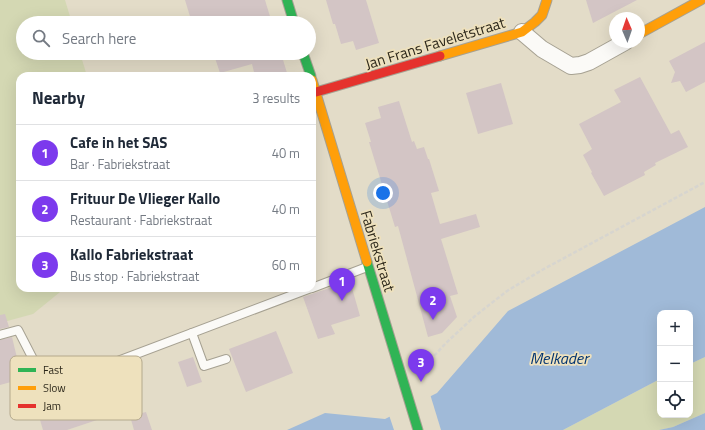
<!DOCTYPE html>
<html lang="en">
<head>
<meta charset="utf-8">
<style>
  :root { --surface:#fff; --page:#f2f2f3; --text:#1f2937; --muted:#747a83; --line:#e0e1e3; --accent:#7c3aed }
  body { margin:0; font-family:"Titillium Web",sans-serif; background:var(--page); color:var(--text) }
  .controls { position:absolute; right:12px; bottom:12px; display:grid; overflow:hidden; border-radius:8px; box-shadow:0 4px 16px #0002 }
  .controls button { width:36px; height:36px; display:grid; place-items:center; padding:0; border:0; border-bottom:1px solid var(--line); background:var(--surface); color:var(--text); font:20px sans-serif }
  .compass { position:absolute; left:609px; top:12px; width:36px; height:36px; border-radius:50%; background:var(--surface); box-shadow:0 4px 16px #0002; rotate:358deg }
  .you { position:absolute; left:383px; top:193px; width:14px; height:14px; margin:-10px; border:3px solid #fff; border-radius:50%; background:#1a73e8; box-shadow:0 0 0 6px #1a73e833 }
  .badge { display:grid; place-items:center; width:26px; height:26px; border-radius:50%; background:var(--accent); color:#fff; font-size:13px; font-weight:700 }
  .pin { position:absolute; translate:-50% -33px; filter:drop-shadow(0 1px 2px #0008) }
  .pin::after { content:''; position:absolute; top:21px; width:14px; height:12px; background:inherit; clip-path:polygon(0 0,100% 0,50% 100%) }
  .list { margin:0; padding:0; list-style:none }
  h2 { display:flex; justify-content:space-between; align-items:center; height:52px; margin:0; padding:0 16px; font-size:17px }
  h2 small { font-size:13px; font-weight:400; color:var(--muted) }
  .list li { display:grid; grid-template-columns:26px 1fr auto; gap:12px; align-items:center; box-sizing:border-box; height:56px; padding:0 16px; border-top:1px solid var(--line) }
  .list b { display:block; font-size:15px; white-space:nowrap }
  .list p { margin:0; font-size:13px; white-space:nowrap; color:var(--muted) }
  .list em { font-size:13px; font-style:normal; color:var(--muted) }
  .icon { flex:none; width:22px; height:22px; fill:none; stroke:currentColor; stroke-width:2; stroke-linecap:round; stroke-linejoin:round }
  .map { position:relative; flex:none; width:705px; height:430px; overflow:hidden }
  .search { position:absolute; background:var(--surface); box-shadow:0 4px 16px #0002; left:16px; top:16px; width:300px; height:44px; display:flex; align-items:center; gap:10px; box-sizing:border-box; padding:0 14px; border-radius:22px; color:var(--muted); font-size:15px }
  .panel { position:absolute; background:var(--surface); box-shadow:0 4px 16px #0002; left:16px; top:72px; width:300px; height:220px; border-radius:12px }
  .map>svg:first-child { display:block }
</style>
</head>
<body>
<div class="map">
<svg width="705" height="430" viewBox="0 0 705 430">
  <rect width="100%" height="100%" fill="#e3dcc8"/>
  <g fill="#d4d8b3">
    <path d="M0 0H65L72 23H23V53H80L87 76H20V288H65L33 314 0 323Z"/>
    <path d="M705 357V413L673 427 659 430H563L660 379V415H690V364Z"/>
  </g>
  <g fill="#a0bad8">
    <path d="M705 207V357L690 364V313H660V379L563 430H287L325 413 385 419 437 393 508 311Z"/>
    <path d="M705 413V430H659L673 427Z"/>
  </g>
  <path fill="#e3dcc8" d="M430 394 441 430H394L389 415Z"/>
  <g fill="#d3c5c5">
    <path d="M185 0H265L272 23H192Z"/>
    <path d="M326 0H366L379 43 356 50 353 41 341 44 335 24H333Z"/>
    <path d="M586 0H637L593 23Z"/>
    <path d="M705 42V82L686 92 680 81 671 83 675 72 669 61Z"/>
    <path d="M229 53H281L287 73 278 76H255L252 64 220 73 215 58Z"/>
    <path d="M640 77 671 134 679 130 688 147 655 163 656 165 644 172 645 175 604 196 591 173 592 172 583 155 592 149 579 124 621 102 614 90Z"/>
    <path d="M501 83 513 124 478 134 466 93Z"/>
    <path d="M399 101 412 142 414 141 417 149 424 147 428 159H429L439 191 431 193 440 224 476 214 480 227 441 239 458 294 450 296 457 317 442 333 428 337 398 226 395 227 369 142H371L365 123 381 118 378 107Z"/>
    <path d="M350 281 360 316 331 325 335 334 318 339 303 297Z"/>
    <path d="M5 314 9 327 0 329V315Z"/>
    <path d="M276 331 293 373 246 392 229 349Z"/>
    <path d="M12 337 22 379 0 385V340Z"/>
    <path d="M193 357 202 382 187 387 178 362Z"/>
    <path d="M98 393 106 417 67 430H43L38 413Z"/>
    <path d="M146 412 152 430H134L130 416Z"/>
  </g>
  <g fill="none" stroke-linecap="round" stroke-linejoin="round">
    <g stroke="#a6a192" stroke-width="10">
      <g id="lane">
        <path d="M312 288 367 267"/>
        <path d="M192 333 204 366 226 359"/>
        <path d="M0 335 18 330 48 388 76 382 86 373 311 288"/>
        <path d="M121 360 136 403"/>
      </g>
    </g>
    <g stroke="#a6a192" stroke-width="18">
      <path id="street" d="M522 32 542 49 571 66 580 65 589 62 625 42"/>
    </g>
    <g stroke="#a6a192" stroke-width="11">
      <g id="fast">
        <path d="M287 0 294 23"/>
        <path d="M303 53 311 76"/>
        <path d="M367 262 418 430"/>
      </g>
    </g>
    <g stroke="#a6a192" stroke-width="11">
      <g id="slow">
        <path d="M639 34 701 0"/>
        <path d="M440 56 522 32 535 22 542 15 547 0"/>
        <path d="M312 80 367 262"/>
      </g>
    </g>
    <g stroke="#a6a192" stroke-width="11">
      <path id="jam" d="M316 92 440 56"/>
    </g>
    <path stroke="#d7d5cf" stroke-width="2.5" stroke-dasharray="4 2" stroke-linecap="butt" d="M422 369 446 343 475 316 507 291 542 270 705 182"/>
    <use href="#lane" stroke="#fbfaf7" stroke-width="8"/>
    <use href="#street" stroke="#fbfaf7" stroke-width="16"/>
    <use href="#fast" stroke="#30b455" stroke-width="9"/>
    <use href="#slow" stroke="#ff9f0a" stroke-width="9"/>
    <use href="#jam" stroke="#e5322d" stroke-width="9"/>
  </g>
  <g text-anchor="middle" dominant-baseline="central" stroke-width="3.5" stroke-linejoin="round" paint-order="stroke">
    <g font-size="15" fill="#2c271a" stroke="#eee1bd">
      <text transform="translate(435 43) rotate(-17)">Jan Frans Faveletstraat</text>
      <text transform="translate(378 251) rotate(73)">Fabriekstraat</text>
    </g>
    <g font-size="16" font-style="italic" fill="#00336f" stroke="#eee1bd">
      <text x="559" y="358">Melkader</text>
    </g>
  </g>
  <rect x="10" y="356" width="132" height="64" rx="6" fill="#eee1bd" stroke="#b4a98c" stroke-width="1"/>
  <rect x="18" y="368" width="18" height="4" fill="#30b455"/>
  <rect x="18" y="386" width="18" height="4" fill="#ff9f0a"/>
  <rect x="18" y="404" width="18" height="4" fill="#e5322d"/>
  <g font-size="11" fill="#2c271a">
    <text x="43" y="374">Fast</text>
    <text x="43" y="392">Slow</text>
    <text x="43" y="410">Jam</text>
  </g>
</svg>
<div class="controls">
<button>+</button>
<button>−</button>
<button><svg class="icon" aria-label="locate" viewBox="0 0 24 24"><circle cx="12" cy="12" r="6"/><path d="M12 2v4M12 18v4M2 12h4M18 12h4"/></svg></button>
</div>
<svg class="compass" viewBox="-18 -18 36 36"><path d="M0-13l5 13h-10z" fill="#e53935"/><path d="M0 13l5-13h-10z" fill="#747a83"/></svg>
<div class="you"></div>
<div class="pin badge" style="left:342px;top:301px">1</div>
<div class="pin badge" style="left:433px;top:320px">2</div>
<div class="pin badge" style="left:421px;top:382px">3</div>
<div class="search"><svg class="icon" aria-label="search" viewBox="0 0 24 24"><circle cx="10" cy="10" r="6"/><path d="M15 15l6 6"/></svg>Search here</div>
<section class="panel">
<h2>Nearby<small>3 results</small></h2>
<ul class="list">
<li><span class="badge">1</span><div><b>Cafe in het SAS</b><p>Bar · Fabriekstraat</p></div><em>40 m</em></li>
<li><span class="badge">2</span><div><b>Frituur De Vlieger Kallo</b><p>Restaurant · Fabriekstraat</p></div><em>40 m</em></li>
<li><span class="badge">3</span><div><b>Kallo Fabriekstraat</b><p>Bus stop · Fabriekstraat</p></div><em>60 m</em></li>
</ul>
</section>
</div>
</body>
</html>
